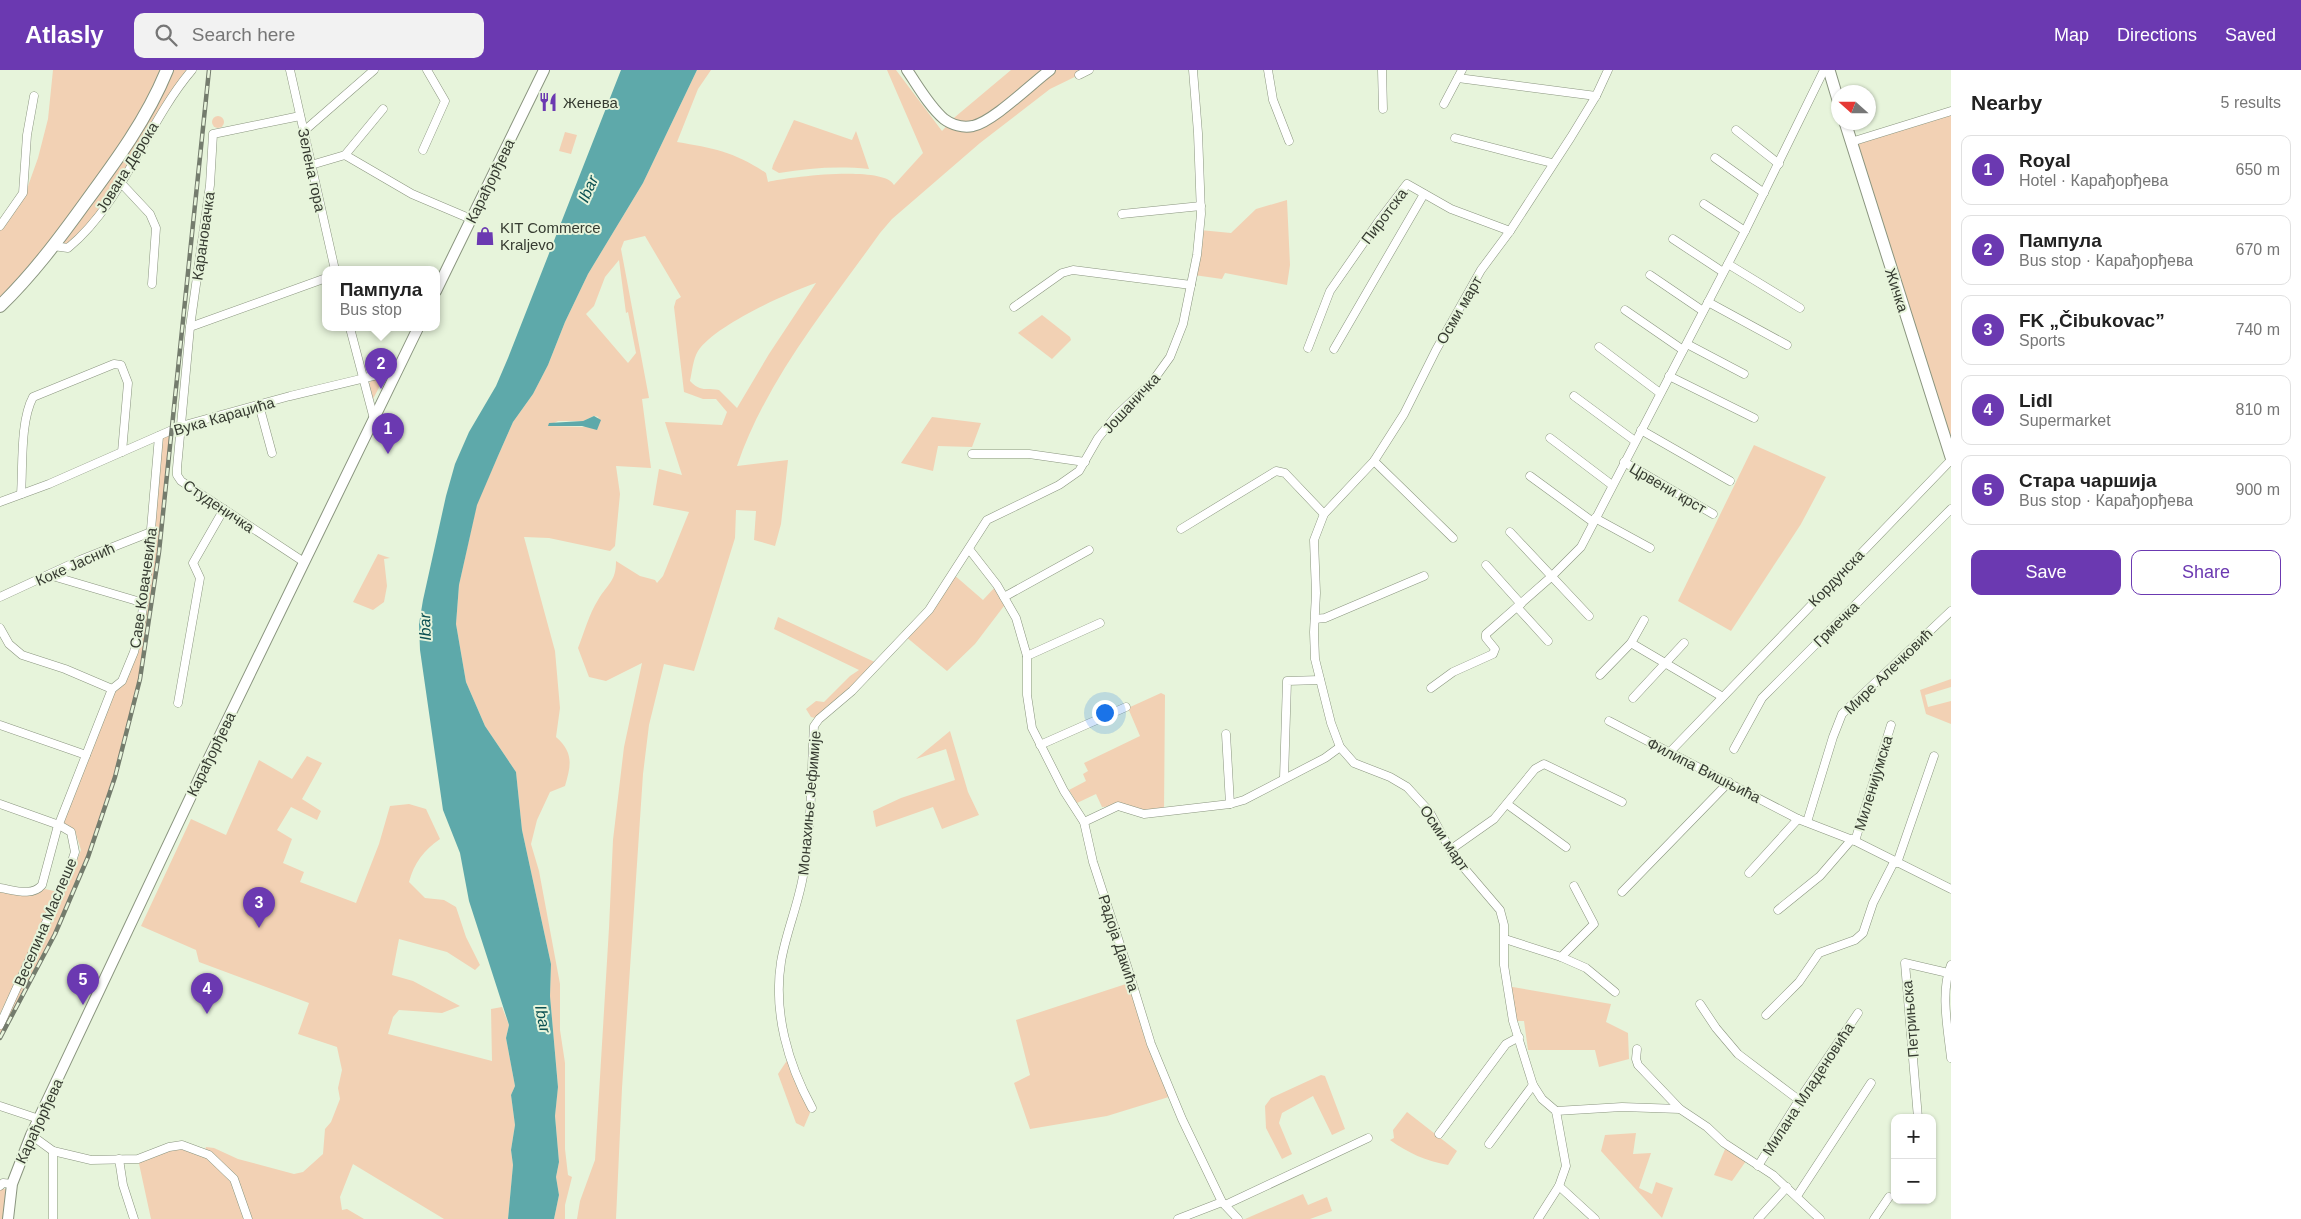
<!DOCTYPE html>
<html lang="en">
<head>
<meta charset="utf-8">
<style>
  :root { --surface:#fff; --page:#f2f2f2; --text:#222; --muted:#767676; --line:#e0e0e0; --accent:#6b39b1 }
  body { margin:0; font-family:Arial,sans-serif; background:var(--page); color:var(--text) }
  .controls { position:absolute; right:15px; bottom:15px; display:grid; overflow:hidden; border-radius:10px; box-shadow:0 1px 4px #0004 }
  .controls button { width:45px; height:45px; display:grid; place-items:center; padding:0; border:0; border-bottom:1px solid var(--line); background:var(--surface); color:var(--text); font:25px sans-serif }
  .compass { position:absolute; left:1831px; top:15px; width:45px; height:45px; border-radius:50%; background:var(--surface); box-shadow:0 1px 4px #0004; rotate:291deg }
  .you { position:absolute; left:1104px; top:642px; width:18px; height:18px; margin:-12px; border:4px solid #fff; border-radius:50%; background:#1a73e8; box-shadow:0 0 0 8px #1a73e833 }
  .badge { display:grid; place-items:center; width:32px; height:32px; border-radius:50%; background:var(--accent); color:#fff; font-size:16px; font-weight:700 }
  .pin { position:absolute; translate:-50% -41px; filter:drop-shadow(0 1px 2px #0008) }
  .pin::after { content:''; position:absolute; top:26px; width:18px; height:15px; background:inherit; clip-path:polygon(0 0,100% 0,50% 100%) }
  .popup { position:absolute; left:322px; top:196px; width:118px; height:65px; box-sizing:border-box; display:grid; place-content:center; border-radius:10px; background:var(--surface); filter:drop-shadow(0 1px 4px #0005); font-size:16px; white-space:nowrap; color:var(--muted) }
  .popup b { font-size:19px; color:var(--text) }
  .popup::after { content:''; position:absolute; left:50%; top:100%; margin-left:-10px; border:10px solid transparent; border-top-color:var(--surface) }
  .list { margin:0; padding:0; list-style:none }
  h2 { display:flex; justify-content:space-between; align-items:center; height:65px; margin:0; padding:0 20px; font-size:21px }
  h2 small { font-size:16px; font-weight:400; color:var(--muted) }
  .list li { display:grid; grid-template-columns:32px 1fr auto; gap:15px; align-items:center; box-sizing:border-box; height:70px; margin:0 10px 10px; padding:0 10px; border:1px solid var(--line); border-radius:10px }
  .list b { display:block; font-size:19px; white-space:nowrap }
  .list p { margin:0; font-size:16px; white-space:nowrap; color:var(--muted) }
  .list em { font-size:16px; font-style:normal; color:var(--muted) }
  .actions { display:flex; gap:10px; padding:15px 20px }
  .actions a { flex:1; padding:11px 0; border:1px solid var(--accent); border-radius:10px; text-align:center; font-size:18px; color:var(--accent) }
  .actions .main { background:var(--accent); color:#fff }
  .icon { flex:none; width:28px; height:28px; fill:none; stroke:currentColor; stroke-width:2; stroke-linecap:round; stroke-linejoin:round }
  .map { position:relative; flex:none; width:1951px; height:1149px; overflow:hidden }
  header { display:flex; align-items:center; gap:30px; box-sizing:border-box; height:70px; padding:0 25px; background:var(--accent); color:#fff }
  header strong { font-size:24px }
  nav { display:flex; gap:28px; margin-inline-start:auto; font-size:18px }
  .search { width:350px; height:45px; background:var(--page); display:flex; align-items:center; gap:12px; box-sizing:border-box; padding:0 18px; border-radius:10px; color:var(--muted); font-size:19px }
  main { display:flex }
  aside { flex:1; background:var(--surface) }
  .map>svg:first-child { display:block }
</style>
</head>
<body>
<header>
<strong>Atlasly</strong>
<div class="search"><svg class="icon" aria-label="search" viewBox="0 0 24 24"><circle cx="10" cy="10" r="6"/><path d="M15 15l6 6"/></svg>Search here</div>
<nav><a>Map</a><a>Directions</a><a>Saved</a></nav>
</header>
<main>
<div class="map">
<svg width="1951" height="1149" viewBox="0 0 1951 1149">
  <rect width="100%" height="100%" fill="#e7f4db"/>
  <g fill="#f2d1b4" fill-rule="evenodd">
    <path d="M53 0H192L116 122 68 178 53 176 0 236V158L23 130 38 88 48 49Z"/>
    <path d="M697 0H711L698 19 677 72C713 78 735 82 766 103L768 112C789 107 883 95 894 115L923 83 887 0H896L942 61 955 47 1011 0H1089L1050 19 980 73 892 149 880 163C828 236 766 310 737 396L788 390 781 454 775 476 754 470 756 441 736 440 735 468 694 601 664 594 649 655 643 704 622 1018 616 1149H577L580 1131 595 1090 609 858 613 770 624 677 642 593 606 611 589 607 578 578C584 563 589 544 598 530 608 513 616 512 616 491L640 506 655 510 657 513 663 506 689 442 653 435 659 399 682 405 665 352 722 355 727 342 716 329H703L684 322 674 237 676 230 681 227 645 166 624 171 621 179 649 328 642 329 651 398 616 396 620 424 615 476 610 481 549 468 524 467 555 581 560 638 556 667C574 683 571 695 565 716L550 722 537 750 531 774 539 801 560 914V960L565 993V1079L568 1105 572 1107 565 1135V1149H554L559 1125 556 1107 559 1092 555 1046 558 1016 550 926 551 894 522 760 516 702 485 656 466 612 456 554 459 515 477 433 498 386 513 352 533 324 548 295 565 252 588 204 643 113ZM619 190 626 243 628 242 636 283 628 293 586 244 594 236 605 207ZM816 213 769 284 737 338 719 320C705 317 702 323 690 311 692 302 693 289 698 281 715 255 787 223 816 213ZM594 346 599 347 584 357 548 356 558 351H583Z"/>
    <path d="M1951 41V387L1851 72Z"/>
    <circle cx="218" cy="52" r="6"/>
    <path d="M794 50 852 70 856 61 869 99C838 96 810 98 779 103L772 99 773 95Z"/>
    <path d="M565 62 577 65 571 84 559 81Z"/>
    <path d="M1287 130 1290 195 1287 215 1225 203 1222 209 1194 205 1200 160 1231 163 1256 139Z"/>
    <path d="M1042 245 1070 267 1071 270 1052 289 1018 263Z"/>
    <path d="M375 308H384L373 329 369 313Z"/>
    <path d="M932 347 981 353 972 377 938 376 933 401 901 393Z"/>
    <path d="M173 360C164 443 156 526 140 608 128 668 109 728 88 786 65 849 32 907 0 966V955L66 819 81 780 75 761 69 757 59 755 112 619 122 611 141 552 159 366Z"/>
    <path d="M1754 375 1826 407 1801 454 1731 561 1678 531Z"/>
    <path d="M378 484 390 488 384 489 387 516 384 532 373 540 353 532Z"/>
    <path d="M953 504 983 530 997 515 1007 532 975 574 947 601 905 566Z"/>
    <path d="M778 547 879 594 819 649 811 647 806 639 816 631 824 632 850 606 859 600 774 559Z"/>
    <path d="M1951 609V617L1925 625 1928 637 1951 631V654L1926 644 1920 620Z"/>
    <path d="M1161 623 1165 625 1164 742 1144 744 1118 736 1102 737 1096 724 1077 733 1069 720 1086 711 1083 704 1088 701 1084 693 1140 666 1128 638Z"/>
    <path d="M950 661 968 722 979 745 942 759 933 737 876 757 873 741 901 728 955 710 946 679 916 689Z"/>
    <path d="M307 686 322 693 302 729 321 741 317 750 291 737 277 760 292 769 283 793 304 802 300 812 356 833 379 774 390 736 409 734 426 739 440 769C424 780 414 793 409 812L425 828 444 830 456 837 466 867 480 895 475 900 447 882 399 869 392 905 413 911 460 936 442 943 399 940 393 947 388 964 492 991 491 939 502 937 509 955 506 968 515 1016 511 1025 515 1055 511 1080 513 1095 508 1149H444L353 1094 340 1127 342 1140 347 1139 364 1149H151L138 1089 182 1075 204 1083 206 1077 214 1078 238 1089 294 1104 303 1102 323 1084 325 1059 331 1052 340 1029 338 1018 342 1000 337 977 298 964 309 933 199 892 196 880 141 856 191 749 226 765 259 690 292 709Z"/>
    <path d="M0 819 30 822 45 819 54 821 56 825 43 857 0 944Z"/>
    <path d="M1132 912 1172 1026 1107 1046 1030 1059 1014 1013 1030 1005 1016 950Z"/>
    <path d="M1507 916 1611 934 1606 952 1628 963 1629 989 1599 997 1595 980H1528L1524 951H1513Z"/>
    <path d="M790 986 812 1038 804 1057 796 1053 778 1004Z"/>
    <path d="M1321 1005 1325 1006 1345 1059 1332 1065 1313 1026 1282 1043 1279 1053 1292 1084 1282 1089 1266 1058 1265 1036 1271 1028Z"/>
    <path d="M1407 1042 1457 1081 1448 1095C1426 1091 1408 1083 1390 1070L1394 1068 1393 1060Z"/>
    <path d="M1636 1063 1633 1084 1651 1083 1639 1118 1652 1124 1656 1112 1673 1118 1662 1148 1601 1081 1605 1065Z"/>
    <path d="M1726 1077 1746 1091 1732 1111 1714 1105Z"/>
    <path d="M0 1119H9L4 1149H0Z"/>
    <path d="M1303 1124 1308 1135 1327 1127 1332 1141 1310 1149H1245Z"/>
  </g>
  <g fill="#5ea9aa">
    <path d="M621 0H697L643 113 588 204 565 252 548 295 533 324 513 352 498 386 477 435 459 515 456 554 466 612 485 656 516 702 522 760 551 894 550 926 558 1017 555 1046 559 1092 556 1107 559 1125 554 1149H508L513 1095 511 1080 515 1055 511 1025 515 1016 506 968 509 955 469 831 460 783 443 740 420 580 419 554 423 530 446 426 455 394 469 362 496 316 508 288Z"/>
    <path d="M594 346 601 350 597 360 582 356H548L549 353 583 351Z"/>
  </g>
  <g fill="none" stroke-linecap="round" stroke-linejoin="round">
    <g stroke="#8a957f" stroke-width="9">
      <g id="minor">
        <path d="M290 0 335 200"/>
        <path d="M1268 0 1273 30 1289 71"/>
        <path d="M1382 0 1383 39"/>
        <path d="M1079 5 1089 0"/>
        <path d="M1458 8 1596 26"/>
        <path d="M1444 34 1462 0"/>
        <path d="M300 46 213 64 210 115 190 257 177 398V405L181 411 304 492"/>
        <path d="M1736 60 1779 94"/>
        <path d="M304 61 374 0"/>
        <path d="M1455 68 1552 93"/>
        <path d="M1851 72 1951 41"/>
        <path d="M423 80 445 31 427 0"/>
        <path d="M345 85 383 39"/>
        <path d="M1715 88 1764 123"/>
        <path d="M311 95 345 85 412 124 471 149"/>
        <path d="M121 113 150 144 156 158 152 214"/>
        <path d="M1704 134 1745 161"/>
        <path d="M1122 144 1201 136"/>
        <path d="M0 156 23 123 27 65 34 26"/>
        <path d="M1673 169 1723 202"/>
        <path d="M53 176 68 178C123 133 146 54 192 0"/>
        <path d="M1728 194 1800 238"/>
        <path d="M1650 205 1703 241"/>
        <path d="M1708 232 1787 275"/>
        <path d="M1014 237 1062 203 1073 200 1191 215"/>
        <path d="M1625 240 1683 280"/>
        <path d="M190 257 326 208"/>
        <path d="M350 258 374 349"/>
        <path d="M1687 274 1744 304"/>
        <path d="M1599 277 1660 323"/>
        <path d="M1308 278 1330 221 1378 152 1407 114 1451 139 1510 161"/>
        <path d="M1334 279 1424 124"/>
        <path d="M1669 306 1754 348"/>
        <path d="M1574 326 1635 371"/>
        <path d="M259 335 272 383"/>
        <path d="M1641 360 1730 411"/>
        <path d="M1550 368 1612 415"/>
        <path d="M972 384H1029L1085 392"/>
        <path d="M1374 391 1453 468"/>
        <path d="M1624 392 1713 444"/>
        <path d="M1530 406 1593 452"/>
        <path d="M21 424C23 396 20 351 33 327L114 294 121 295 128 313 122 382"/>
        <path d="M0 432 49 414 181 356 290 326 398 300"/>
        <path d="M1595 448 1650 478"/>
        <path d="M1181 459 1276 401 1285 403 1324 444"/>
        <path d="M1510 462 1589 546"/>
        <path d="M969 479 997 515 1016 548 1027 586V625L1032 658 1064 721 1084 752 1093 792 1127 896 1151 974 1182 1049 1222 1132 1238 1149"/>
        <path d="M1486 495 1521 534"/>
        <path d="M49 505 144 533"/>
        <path d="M0 527 80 490 151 462"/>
        <path d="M1004 527 1089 480"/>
        <path d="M1517 537 1548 571"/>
        <path d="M1315 549 1325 548 1424 506"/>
        <path d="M0 558 9 574 22 585 65 599 112 619"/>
        <path d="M1631 573 1644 550"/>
        <path d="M1027 586 1100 553"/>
        <path d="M1600 605 1631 573 1721 626"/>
        <path d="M1431 618 1453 602 1493 584 1495 579 1486 568V564L1551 507 1581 477 1745 161 1824 0"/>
        <path d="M1633 628 1684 573"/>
        <path d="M178 633 200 508 193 493 224 439"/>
        <path d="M1609 651 1798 749 1855 771 1951 819"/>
        <path d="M0 655 86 685"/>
        <path d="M1226 664 1230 734"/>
        <path d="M1040 675 1126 637"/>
        <path d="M1734 679 1762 628 1951 439"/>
        <path d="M1669 683 1951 390"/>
        <path d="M1284 708 1287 611 1320 610"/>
        <path d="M0 734 59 755 71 762 75 782 67 806 0 955"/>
        <path d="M1507 734 1566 777"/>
        <path d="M1084 752 1118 736 1144 744 1230 734 1244 730 1325 688 1340 677"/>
        <path d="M1807 752 1833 667 1842 644 1951 541"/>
        <path d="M1855 771 1891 655"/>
        <path d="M1450 780 1494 749 1535 699 1544 694 1622 732"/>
        <path d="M1897 793 1934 686"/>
        <path d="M1749 803 1798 749"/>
        <path d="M0 818C14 820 32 827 42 815L57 759 112 619 122 611 134 582 141 552 147 506 159 366"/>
        <path d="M1622 822 1729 712"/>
        <path d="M1778 840 1820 806 1852 769"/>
        <path d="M1505 869 1561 887 1586 898 1615 922"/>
        <path d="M1561 887 1594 854 1574 816"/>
        <path d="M1951 895C1940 922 1948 959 1951 988"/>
        <path d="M1700 934 1716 958 1738 984 1799 1030"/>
        <path d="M1766 945 1799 912 1819 883 1855 870 1863 863 1873 833 1894 792"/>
        <path d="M1637 979 1636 989 1638 995 1680 1039"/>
        <path d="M0 1036 39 1049"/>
        <path d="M812 1038C788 994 773 942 781 892 786 861 800 831 804 800 812 753 811 704 814 656L819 649 852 621 929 540 987 450 1059 415 1079 401 1098 368 1116 346 1152 312 1170 287 1183 254 1197 185 1201 144 1198 63 1193 0"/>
        <path d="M1556 1041 1542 1029 1533 1015 1513 951 1504 895V855L1500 840 1453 785 1429 741 1407 717 1390 707 1354 693 1340 677 1331 653 1315 589 1314 562 1316 523 1314 470 1324 444 1374 391 1404 344 1436 280 1481 200 1510 161 1571 67 1596 26 1608 0"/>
        <path d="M1556 1041 1622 1037 1680 1039 1707 1057 1724 1073 1773 1105 1820 1149"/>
        <path d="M1918 1048 1905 893 1948 903"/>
        <path d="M1439 1064 1506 974 1519 967"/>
        <path d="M31 1065 53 1081 91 1090 138 1089 169 1077 182 1075 209 1085 234 1109 248 1149"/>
        <path d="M1489 1074 1533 1015"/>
        <path d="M119 1089 123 1115 134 1149"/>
        <path d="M1758 1096 1799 1030 1858 943"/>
        <path d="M0 1116 3 1113 12 1114"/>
        <path d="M1559 1116 1595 1149"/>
        <path d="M1797 1126 1871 1013"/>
        <path d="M1225 1135 1368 1068"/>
        <path d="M53 1149V1081"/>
        <path d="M1178 1149 1222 1132"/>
        <path d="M1538 1149 1559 1116 1566 1096 1556 1041"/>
        <path d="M1758 1149 1787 1117"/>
        <path d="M1874 1149 1889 1127"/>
      </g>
    </g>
    <g stroke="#8a957f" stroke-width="12">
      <g id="tertiary">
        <path d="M907 0C918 16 929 36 944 49 952 55 963 58 973 56 994 51 1031 14 1050 0"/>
        <path d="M436 221 544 0"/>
        <path d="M8 1149 12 1114 31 1065 208 690 418 258"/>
      </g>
    </g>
    <g stroke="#8a957f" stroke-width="13">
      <g id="secondary">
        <path d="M1829 0 1838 30"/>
        <path d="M1845 52 1951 387"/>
      </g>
    </g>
    <g stroke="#8a957f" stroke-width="14">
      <path id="primary" d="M0 236C32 205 59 169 85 133 116 91 147 49 167 0"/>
    </g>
    <use href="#minor" stroke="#fff" stroke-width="8"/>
    <use href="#tertiary" stroke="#fff" stroke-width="10"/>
    <use href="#secondary" stroke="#fff" stroke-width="11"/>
    <use href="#primary" stroke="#fff" stroke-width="12"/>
    <g stroke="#747c6d" stroke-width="4.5">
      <path id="rail" d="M0 968 55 864 88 787 115 707 140 609 159 482 209 0"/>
    </g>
    <use href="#rail" stroke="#e7f4db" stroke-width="2.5" stroke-dasharray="8" stroke-linecap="butt"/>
  </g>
  <defs>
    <g id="restaurant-bare" transform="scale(1.5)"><path d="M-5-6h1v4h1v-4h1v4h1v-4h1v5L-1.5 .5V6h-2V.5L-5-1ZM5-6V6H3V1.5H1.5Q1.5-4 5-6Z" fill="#6b39b1" stroke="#e7f4db" stroke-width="2.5" paint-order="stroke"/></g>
    <g id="shop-bare" transform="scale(1.5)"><path d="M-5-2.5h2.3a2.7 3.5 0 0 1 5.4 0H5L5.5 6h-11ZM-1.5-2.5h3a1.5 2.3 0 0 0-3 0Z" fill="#6b39b1" stroke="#e7f4db" stroke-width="2.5" paint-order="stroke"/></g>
  </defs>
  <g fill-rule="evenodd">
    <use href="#restaurant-bare" x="548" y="32"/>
    <use href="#shop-bare" x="485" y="166"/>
  </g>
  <g text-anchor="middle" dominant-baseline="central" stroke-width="4" stroke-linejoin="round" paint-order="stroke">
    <g font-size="15" fill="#363b31" stroke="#e7f4db" text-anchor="start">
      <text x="563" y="32">Женева</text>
      <text x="500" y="157">KIT Commerce<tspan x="500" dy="17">Kraljevo</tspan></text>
    </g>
    <g font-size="15" fill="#363b31" stroke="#e7f4db">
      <text transform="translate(127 97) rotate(-58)">Јована Дерока</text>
      <text transform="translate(312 100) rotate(78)">Зелена гора</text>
      <text transform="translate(490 111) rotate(-64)">Карађорђева</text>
      <text transform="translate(1384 146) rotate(-53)">Пиротска</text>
      <text transform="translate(203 166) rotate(-82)">Карановачка</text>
      <text transform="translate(1897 220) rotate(72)">Жичка</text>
      <text transform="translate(1459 240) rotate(-60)">Осми март</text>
      <text transform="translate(1131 333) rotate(-47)">Јошаничка</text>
      <text transform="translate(224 346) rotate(-16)">Вука Караџића</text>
      <text transform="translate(1668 418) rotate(30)">Црвени крст</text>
      <text transform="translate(219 436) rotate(34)">Студеничка</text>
      <text transform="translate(75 494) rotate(-24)">Коке Јаснић</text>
      <text transform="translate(1836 508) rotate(-46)">Кордунска</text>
      <text transform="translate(143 518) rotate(-82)">Саве Ковачевића</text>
      <text transform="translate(1836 554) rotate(-45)">Грмечка</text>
      <text transform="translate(1888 601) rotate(-44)">Мире Алечковић</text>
      <text transform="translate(211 684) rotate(-64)">Карађорђева</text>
      <text transform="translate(1704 700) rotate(27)">Филипа Вишњића</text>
      <text transform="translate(1873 713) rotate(-73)">Миленијумска</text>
      <text transform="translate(809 733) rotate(-85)">Монахиње Јефимије</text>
      <text transform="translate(1445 768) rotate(56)">Осми март</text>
      <text transform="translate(45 852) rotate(-67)">Веселина Маслеше</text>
      <text transform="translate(1119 873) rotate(72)">Радоја Дакића</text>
      <text transform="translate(1910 949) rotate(-95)">Петрињска</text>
      <text transform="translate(1808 1019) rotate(-57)">Милана Младеновића</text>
      <text transform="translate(39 1051) rotate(-65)">Карађорђева</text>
    </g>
    <g font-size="16" font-style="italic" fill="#0b5052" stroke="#e7f4db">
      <text transform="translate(588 119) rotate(-66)">Ibar</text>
      <text transform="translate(425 557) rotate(-92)">Ibar</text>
      <text transform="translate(543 949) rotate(79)">Ibar</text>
    </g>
  </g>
</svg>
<div class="controls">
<button>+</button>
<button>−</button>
</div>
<svg class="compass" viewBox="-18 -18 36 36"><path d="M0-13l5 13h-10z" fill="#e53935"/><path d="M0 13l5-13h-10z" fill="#767676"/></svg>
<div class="you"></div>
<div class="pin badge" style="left:388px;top:384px">1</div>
<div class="pin badge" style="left:381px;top:319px">2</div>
<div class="popup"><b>Пампула</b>Bus stop</div>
<div class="pin badge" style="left:259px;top:858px">3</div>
<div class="pin badge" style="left:207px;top:944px">4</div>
<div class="pin badge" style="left:83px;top:935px">5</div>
</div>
<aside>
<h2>Nearby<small>5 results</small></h2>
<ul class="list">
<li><span class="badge">1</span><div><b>Royal</b><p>Hotel · Карађорђева</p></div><em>650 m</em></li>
<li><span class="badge">2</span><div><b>Пампула</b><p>Bus stop · Карађорђева</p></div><em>670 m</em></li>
<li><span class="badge">3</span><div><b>FK „Čibukovac”</b><p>Sports</p></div><em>740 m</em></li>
<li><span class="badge">4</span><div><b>Lidl</b><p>Supermarket</p></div><em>810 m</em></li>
<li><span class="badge">5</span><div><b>Стара чаршија</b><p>Bus stop · Карађорђева</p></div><em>900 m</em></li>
</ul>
<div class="actions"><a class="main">Save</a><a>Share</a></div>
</aside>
</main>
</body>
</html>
